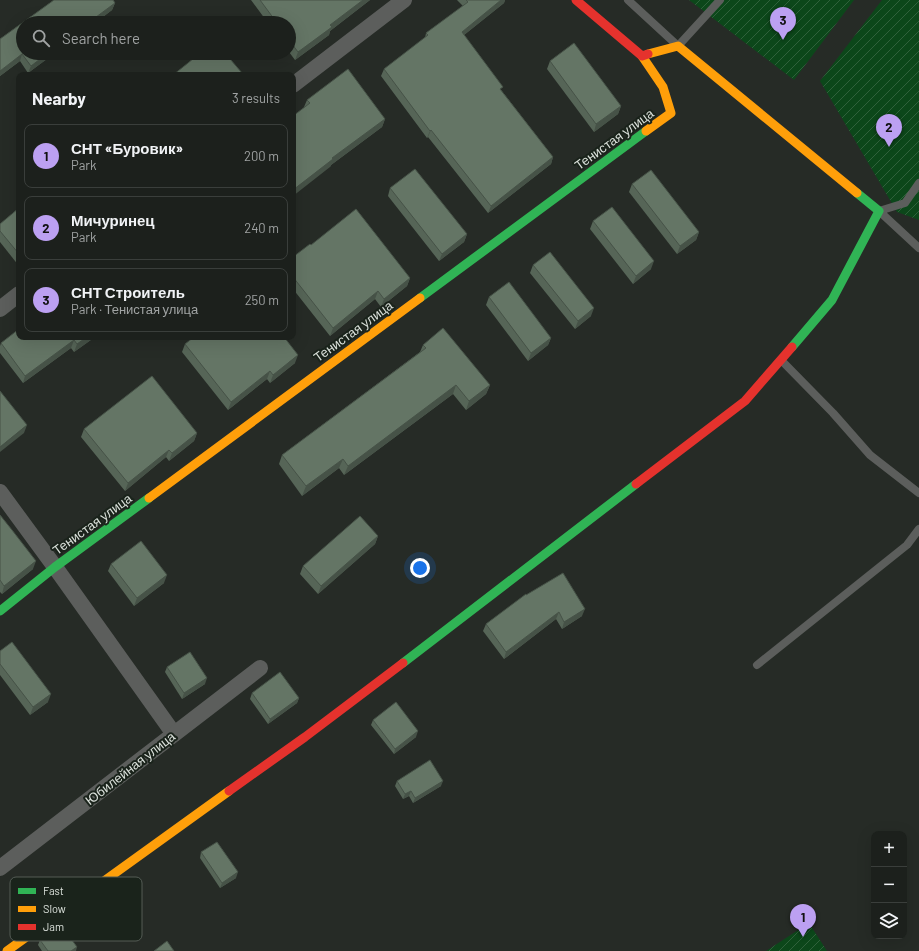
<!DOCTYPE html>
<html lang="en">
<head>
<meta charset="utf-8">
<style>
  :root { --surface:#1c201c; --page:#292d29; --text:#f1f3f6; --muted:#a0a3a3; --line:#3a3e3b; --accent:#bca0f2 }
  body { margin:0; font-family:Barlow,sans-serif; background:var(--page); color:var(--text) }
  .controls { position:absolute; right:12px; bottom:12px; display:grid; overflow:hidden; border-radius:8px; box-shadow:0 4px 16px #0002 }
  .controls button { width:36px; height:36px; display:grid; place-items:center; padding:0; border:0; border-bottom:1px solid var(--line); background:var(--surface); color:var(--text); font:20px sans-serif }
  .you { position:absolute; left:420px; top:568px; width:14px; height:14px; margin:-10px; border:3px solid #fff; border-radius:50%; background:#1a73e8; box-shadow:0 0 0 6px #1a73e833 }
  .badge { display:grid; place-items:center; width:26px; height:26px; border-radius:50%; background:var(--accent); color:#111; font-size:13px; font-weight:700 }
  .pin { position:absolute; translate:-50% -33px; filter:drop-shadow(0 1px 2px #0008) }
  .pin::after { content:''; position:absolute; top:21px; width:14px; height:12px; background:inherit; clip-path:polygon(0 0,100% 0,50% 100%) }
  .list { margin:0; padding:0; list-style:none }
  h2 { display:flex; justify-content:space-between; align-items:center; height:52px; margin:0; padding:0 16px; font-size:17px }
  h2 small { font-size:13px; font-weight:400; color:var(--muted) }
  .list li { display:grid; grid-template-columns:26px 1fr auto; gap:12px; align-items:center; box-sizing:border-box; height:64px; margin:0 8px 8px; padding:0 8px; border:1px solid var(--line); border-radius:8px }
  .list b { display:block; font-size:15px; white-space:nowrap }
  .list p { margin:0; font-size:13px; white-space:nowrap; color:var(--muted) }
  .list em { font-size:13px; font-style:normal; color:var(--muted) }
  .icon { flex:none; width:22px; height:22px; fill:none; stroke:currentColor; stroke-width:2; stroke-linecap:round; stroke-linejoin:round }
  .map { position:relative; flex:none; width:919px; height:951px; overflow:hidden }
  .search { position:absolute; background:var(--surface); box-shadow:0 4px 16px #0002; left:16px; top:16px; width:280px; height:44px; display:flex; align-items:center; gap:10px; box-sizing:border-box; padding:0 14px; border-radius:22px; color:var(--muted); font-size:15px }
  .panel { position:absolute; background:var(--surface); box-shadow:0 4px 16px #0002; left:16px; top:72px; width:280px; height:268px; border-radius:8px }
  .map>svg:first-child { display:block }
</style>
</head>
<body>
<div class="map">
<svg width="919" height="951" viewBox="0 0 919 951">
  <defs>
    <pattern id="garden-furrows" width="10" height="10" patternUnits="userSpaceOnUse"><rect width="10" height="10" fill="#0c471a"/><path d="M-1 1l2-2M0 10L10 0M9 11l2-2" fill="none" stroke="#2f613b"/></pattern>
  </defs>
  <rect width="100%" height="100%" fill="#262b26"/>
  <g fill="url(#garden-furrows)">
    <path d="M689 0H854L794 80Z"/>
    <path d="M882 0H919V220L897 212 820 81Z"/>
    <path d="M809 923 827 951H766Z"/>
  </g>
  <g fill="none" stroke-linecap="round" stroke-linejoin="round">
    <g stroke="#5c5e5c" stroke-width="8">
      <path d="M628 0 678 46 720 0"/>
      <path d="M919 183 905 203 879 211 919 248"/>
      <path d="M782 361 833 413 870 455 919 493"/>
      <path d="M757 665 907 545 919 529"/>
    </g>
    <g stroke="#5c5e5c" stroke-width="16">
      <path d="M293 85 404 0"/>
      <path d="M0 309 19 294"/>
      <path d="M0 492 55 567 174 734"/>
      <path d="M0 868 260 668"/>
    </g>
    <g stroke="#30b455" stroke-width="9">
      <path d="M420 298 646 131"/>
      <path d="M792 347 832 300 879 211 857 193"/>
      <path d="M0 611 55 567 149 498"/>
      <path d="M403 663 636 484"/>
    </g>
    <g stroke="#ff9f0a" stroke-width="9">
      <path d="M648 54 678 46 857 193"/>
      <path d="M642 56 663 87 671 113 646 131"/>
      <path d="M149 498 420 298"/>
      <path d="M7 951 229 791"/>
    </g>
    <g stroke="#e5322d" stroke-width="9">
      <path d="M576 0 642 56 648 54"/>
      <path d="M636 484 745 401 792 347"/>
      <path d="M229 791 305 737 403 663"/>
    </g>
  </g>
  <g fill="#566557">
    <path d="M54 0H113L115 3 112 10 95 23H23V53H55L28 73 20 61 0 76V39Z"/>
    <path d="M251 0H370L330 31 329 35 295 60 289 52V23H268Z"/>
    <path d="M457 0H505L504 3 464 35 501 90 553 157 551 164 488 213 428 137 427 138 381 76 384 69 425 38 426 33 463 6Z"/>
    <path d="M550 61 621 106 618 114 594 132 547 69Z"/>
    <path d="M307 100 385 119 382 127 331 165 330 167 304 107Z"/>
    <path d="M632 184 699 232 696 240 677 254 629 192Z"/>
    <path d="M390 188 467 234 464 242 439 261 388 196Z"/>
    <path d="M19 208V266L0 242V224Z"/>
    <path d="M593 221 651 269 633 284 590 229Z"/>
    <path d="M311 245 410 278 407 286 381 307 375 299 330 336 293 289V257Z"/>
    <path d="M533 265 591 316 575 329 530 273Z"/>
    <path d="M489 297 551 338 548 345 528 361 486 305Z"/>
    <path d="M95 337 74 352 71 348 23 383 0 353V346L1 343Z"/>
    <path d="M185 344 295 363 270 383 267 379 228 410 182 352Z"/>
    <path d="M423 345 490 385 486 394 466 410 453 394 344 475 339 468 302 496 279 464 282 455 420 352Z"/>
    <path d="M84 429 197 433 194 441 169 461 166 457 125 491 81 437Z"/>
    <path d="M0 515 33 569 2 594 0 592Z"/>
    <path d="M378 536 375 544 318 594 300 574 303 566Z"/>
    <path d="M111 564 164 583 134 606 108 571Z"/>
    <path d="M526 595 582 616 562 629 556 619 504 659 483 631 486 624Z"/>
    <path d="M0 651 48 702 30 715 0 675Z"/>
    <path d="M167 667 205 684 182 699 165 672Z"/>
    <path d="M252 693 299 698 297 703 268 724 250 699Z"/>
    <path d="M373 720 416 737 394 754 371 725Z"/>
    <path d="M397 781 441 786 413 803 409 796 403 799 395 786Z"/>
    <path d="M201 852 236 878 220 888 200 858Z"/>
    <path d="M40 940 76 951H42L38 945Z"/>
  </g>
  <g fill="#465247">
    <path d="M363 0H370L330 31 329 35 295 60 298 52 330 25Z"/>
    <path d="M501 0H505L504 3 459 39 462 32Z"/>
    <path d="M115 3 112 10 95 23H88Z"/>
    <path d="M48 53H55L28 73 31 66Z"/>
    <path d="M22 54 20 61 0 76V71Z"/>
    <path d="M621 106 618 114 594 132 596 124Z"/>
    <path d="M385 119 382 127 331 165 330 167 293 196V190L332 158Z"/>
    <path d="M431 130 428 137 427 138 430 131Z"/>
    <path d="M553 157 551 164 488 213 491 206Z"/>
    <path d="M699 232 696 240 677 254 680 246Z"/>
    <path d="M467 234 464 242 439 261 442 254Z"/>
    <path d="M654 261 651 269 633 284 636 276Z"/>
    <path d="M410 278 407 286 381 307 384 299Z"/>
    <path d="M378 291 375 299 330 336 333 328Z"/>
    <path d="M594 308 591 316 575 329 578 321Z"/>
    <path d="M87 337H95L74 352 77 344Z"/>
    <path d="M551 338 548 345 528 361 531 353Z"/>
    <path d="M74 340 71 348 23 383 25 376Z"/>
    <path d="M298 355 295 363 270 383 273 375Z"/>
    <path d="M270 371 267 379 228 410 231 402Z"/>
    <path d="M456 385 453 394 344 475 348 466Z"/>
    <path d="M490 385 486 394 466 410 469 401Z"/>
    <path d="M27 425 24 433 0 452V447Z"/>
    <path d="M197 433 194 441 169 461 172 453Z"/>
    <path d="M169 450 166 457 125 491 128 483Z"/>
    <path d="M343 459 339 468 302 496 306 486Z"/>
    <path d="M378 536 375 544 318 594 321 586Z"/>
    <path d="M36 561 33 569 2 594 4 586Z"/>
    <path d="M167 575 164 583 134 606 137 598Z"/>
    <path d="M585 609 582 616 562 629 564 622Z"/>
    <path d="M559 612 556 619 504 659 506 652Z"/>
    <path d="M207 678 205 684 182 699 184 693Z"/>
    <path d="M51 694 48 702 30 715 33 707Z"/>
    <path d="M299 698 297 703 268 724 270 719Z"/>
    <path d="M418 731 416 737 394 754 395 749Z"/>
    <path d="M443 781 441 786 413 803 415 798Z"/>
    <path d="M411 791 409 796 403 799 405 794Z"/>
    <path d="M238 872 236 878 220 888 222 883Z"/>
    <path d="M77 947 76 951H71Z"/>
  </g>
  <g fill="#647565" stroke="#465247">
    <path d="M54 0H113L115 3 88 23H23V53H48L31 66 22 54 0 71V39Z"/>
    <path d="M260 0H363L330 25 332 27 298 52 289 40V23H277Z"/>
    <path d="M466 0H501L462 32 503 87 500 89 553 157 491 206 431 130 430 131 384 69 428 35 426 33 468 2Z"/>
    <path d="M574 43 621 106 596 124 550 61Z"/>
    <path d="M200 53H225L242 73 239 75H173L188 63Z"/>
    <path d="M348 69 385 119 332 158 333 159 293 190V116L310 103 307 100Z"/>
    <path d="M415 169 467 234 442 254 390 188Z"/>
    <path d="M651 170 699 232 680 246 632 184Z"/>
    <path d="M612 207 654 261 636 276 593 221Z"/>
    <path d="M19 208V254L0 231V224Z"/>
    <path d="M356 209 410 278 384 299 378 291 333 328 293 277V257L310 244 311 245Z"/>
    <path d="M550 252 594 308 578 321 533 265Z"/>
    <path d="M509 282 551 338 531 353 489 297Z"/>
    <path d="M443 328 490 385 469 401 456 385 348 466 343 459 306 486 282 455 426 348 423 345Z"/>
    <path d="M19 329V337H87L77 344 74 340 25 376 1 343Z"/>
    <path d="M194 337H284L298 355 273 375 270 371 231 402 185 344Z"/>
    <path d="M152 376 197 433 172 453 169 450 128 483 84 429Z"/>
    <path d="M0 391 27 425 0 447Z"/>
    <path d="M0 515 12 530 36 561 4 586 0 580Z"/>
    <path d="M360 516 378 536 321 586 303 566Z"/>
    <path d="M141 541 167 575 137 598 111 564Z"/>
    <path d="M563 573 585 609 564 622 559 612 506 652 486 624 526 594V595Z"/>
    <path d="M12 642 51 694 33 707 0 664V651Z"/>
    <path d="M190 652 207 678 184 693 167 667Z"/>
    <path d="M280 672 299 698 270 719 252 693Z"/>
    <path d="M396 702 418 731 395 749 373 720Z"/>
    <path d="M430 760 443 781 415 798 411 791 405 794 397 781Z"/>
    <path d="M217 842 238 872 222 883 201 852Z"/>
    <path d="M61 925 77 947 71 951H48L40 940Z"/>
    <path d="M167 941 174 951H154Z"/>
  </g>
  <g text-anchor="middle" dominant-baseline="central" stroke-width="4" stroke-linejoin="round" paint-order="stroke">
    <g font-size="13" fill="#dbe1db" stroke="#1a231b">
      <text transform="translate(614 139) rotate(-36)">Тенистая улица</text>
      <text transform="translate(353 331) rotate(-36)">Тенистая улица</text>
      <text transform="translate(92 524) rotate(-36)">Тенистая улица</text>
      <text transform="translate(130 768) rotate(-38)">Юбилейная улица</text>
    </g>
  </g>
  <rect x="10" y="877" width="132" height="64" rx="6" fill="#1a231b" stroke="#545c55" stroke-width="1"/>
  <rect x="18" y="888" width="18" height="6" fill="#30b455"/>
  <rect x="18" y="906" width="18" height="6" fill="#ff9f0a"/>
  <rect x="18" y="924" width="18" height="6" fill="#e5322d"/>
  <g font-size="11" fill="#dbe1db">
    <text x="43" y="895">Fast</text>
    <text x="43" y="913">Slow</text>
    <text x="43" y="931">Jam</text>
  </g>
</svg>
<div class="controls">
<button>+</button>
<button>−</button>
<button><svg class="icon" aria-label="layers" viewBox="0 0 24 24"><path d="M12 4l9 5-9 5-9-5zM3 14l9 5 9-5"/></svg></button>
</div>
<div class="you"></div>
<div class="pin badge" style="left:803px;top:937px">1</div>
<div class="pin badge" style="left:889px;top:147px">2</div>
<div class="pin badge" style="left:783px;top:40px">3</div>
<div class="search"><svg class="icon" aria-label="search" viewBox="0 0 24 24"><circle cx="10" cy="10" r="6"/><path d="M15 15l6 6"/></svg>Search here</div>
<section class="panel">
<h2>Nearby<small>3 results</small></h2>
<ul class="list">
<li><span class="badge">1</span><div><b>СНТ «Буровик»</b><p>Park</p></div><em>200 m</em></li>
<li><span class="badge">2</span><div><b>Мичуринец</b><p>Park</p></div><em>240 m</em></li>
<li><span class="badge">3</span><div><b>СНТ Строитель</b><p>Park · Тенистая улица</p></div><em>250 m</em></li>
</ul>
</section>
</div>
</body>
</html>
